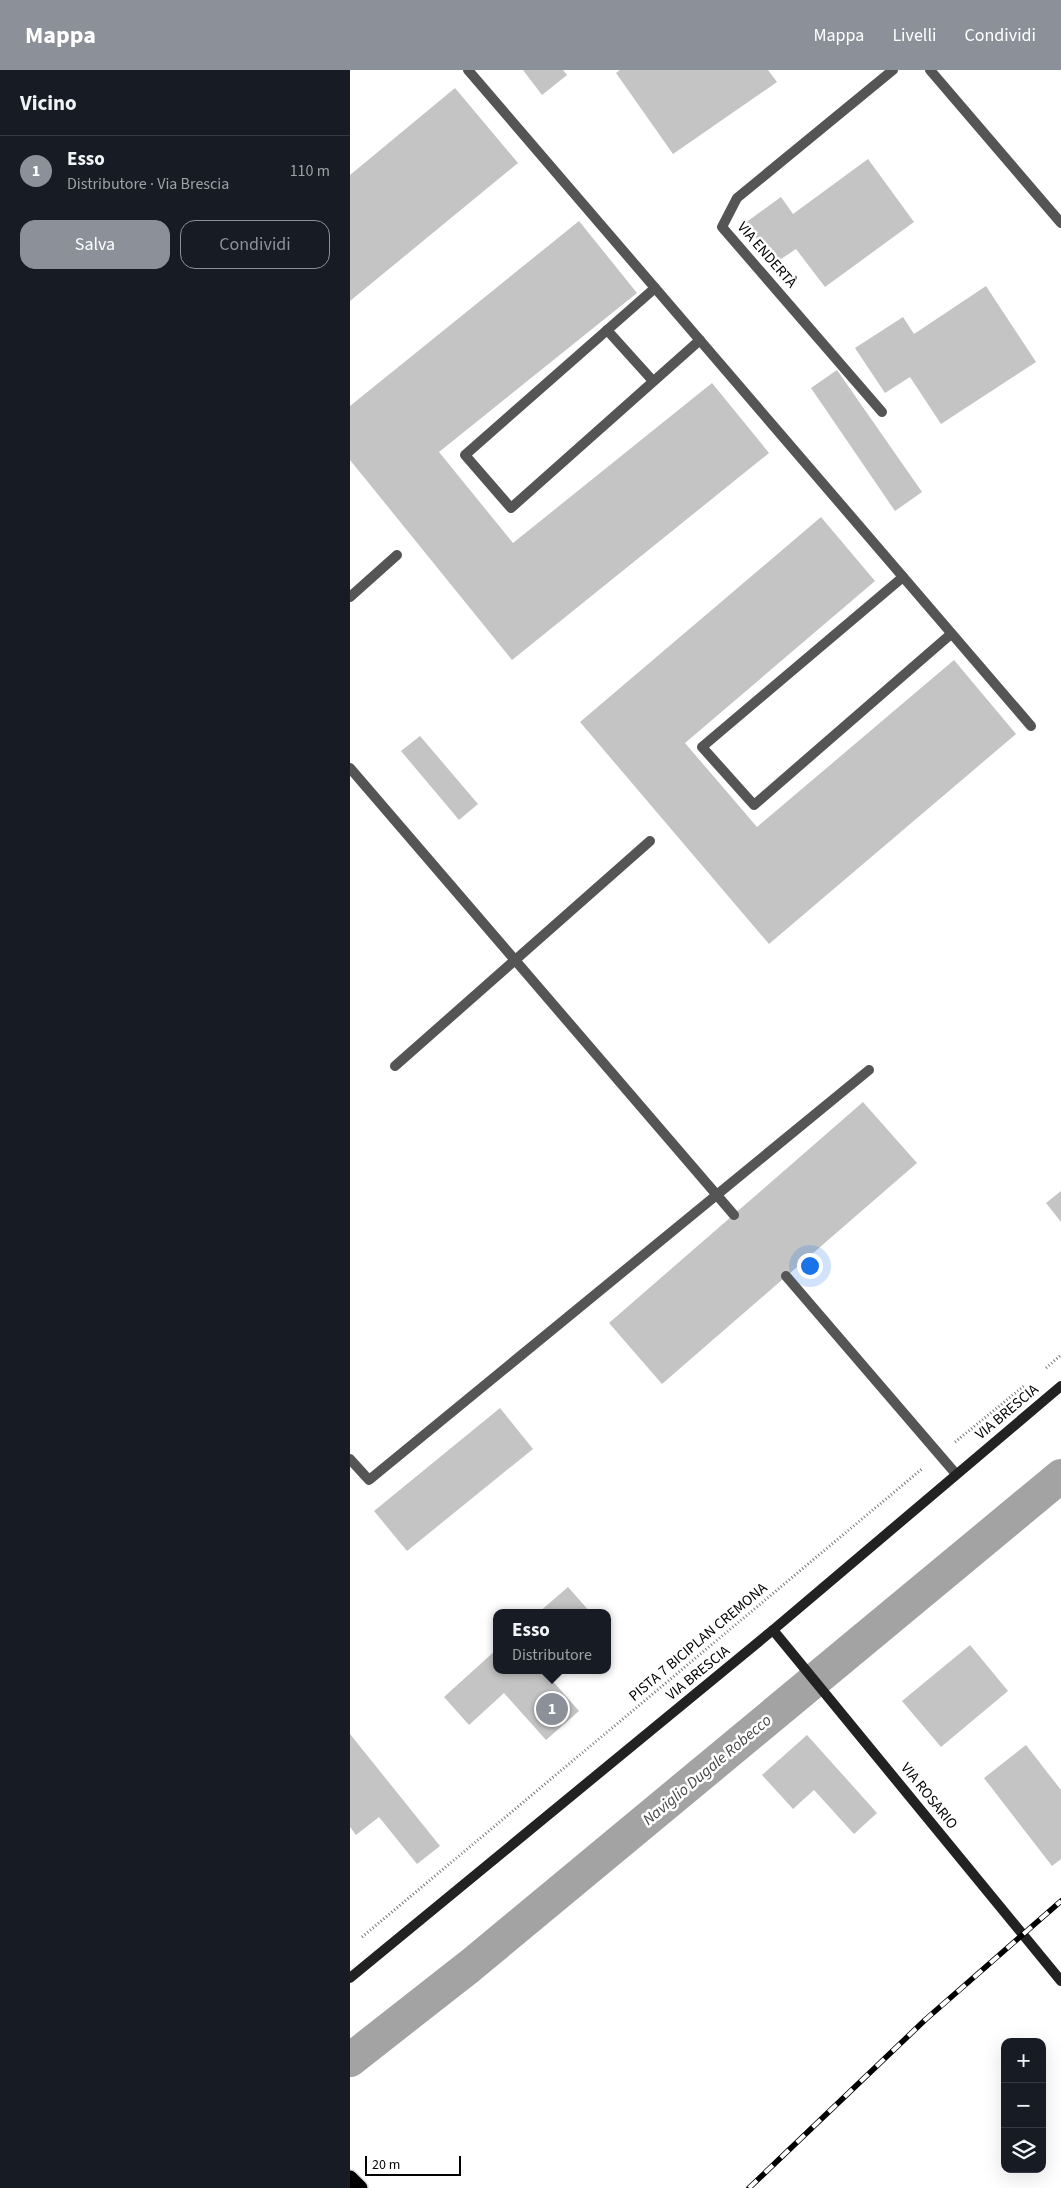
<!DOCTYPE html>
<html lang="it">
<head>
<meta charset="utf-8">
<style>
  :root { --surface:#171b24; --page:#20242c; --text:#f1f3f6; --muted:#9ea1a6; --line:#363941; --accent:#8c9099 }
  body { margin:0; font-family:"Source Sans 3",sans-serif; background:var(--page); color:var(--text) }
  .controls { position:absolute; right:15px; bottom:15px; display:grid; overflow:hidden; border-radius:10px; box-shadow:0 5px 20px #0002 }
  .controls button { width:45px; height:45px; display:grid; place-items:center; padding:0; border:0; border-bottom:1px solid var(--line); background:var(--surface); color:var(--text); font:25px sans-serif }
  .scale { position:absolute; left:15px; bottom:12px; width:96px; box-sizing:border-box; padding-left:5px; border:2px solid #000; border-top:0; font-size:14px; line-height:18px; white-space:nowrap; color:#000; -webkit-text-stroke:4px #fff; paint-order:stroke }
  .you { position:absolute; left:459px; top:1195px; width:18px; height:18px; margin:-12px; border:4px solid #fff; border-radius:50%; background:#1a73e8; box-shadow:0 0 0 8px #1a73e833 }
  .badge { display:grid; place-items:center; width:32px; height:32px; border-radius:50%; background:var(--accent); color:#fff; font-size:16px; font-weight:700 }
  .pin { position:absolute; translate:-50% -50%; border:2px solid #fff; box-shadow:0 1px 5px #0006 }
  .popup { position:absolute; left:143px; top:1539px; width:118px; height:65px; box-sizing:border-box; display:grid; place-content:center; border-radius:10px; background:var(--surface); filter:drop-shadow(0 1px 4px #0005); font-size:16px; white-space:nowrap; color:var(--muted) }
  .popup b { font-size:19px; color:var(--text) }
  .popup::after { content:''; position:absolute; left:50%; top:100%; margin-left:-10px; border:10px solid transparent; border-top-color:var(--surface) }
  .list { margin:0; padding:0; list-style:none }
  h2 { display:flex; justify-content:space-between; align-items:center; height:65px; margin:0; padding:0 20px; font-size:21px }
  h2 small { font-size:16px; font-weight:400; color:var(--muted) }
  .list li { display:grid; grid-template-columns:32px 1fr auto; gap:15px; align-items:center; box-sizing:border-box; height:70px; padding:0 20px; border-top:1px solid var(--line) }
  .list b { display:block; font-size:19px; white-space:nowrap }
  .list p { margin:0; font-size:16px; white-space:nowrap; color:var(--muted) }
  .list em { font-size:16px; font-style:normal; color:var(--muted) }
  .actions { display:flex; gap:10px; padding:15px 20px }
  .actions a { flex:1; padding:11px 0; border:1px solid var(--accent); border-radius:15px; text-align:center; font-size:18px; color:var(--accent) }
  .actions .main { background:var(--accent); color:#fff }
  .icon { flex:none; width:28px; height:28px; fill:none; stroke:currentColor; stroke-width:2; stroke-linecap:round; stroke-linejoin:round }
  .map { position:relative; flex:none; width:711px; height:2118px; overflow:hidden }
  header { display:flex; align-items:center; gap:30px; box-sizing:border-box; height:70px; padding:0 25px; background:var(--accent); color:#fff }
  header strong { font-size:24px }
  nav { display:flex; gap:28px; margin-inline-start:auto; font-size:18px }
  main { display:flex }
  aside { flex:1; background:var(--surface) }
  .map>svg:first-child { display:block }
</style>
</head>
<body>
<header>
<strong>Mappa</strong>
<nav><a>Mappa</a><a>Livelli</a><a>Condividi</a></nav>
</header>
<main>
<aside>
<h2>Vicino<small></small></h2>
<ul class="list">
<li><span class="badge">1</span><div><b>Esso</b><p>Distributore · Via Brescia</p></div><em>110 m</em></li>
</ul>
<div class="actions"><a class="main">Salva</a><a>Condividi</a></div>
</aside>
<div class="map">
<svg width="711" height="2118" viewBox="0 0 711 2118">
  <rect width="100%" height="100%" fill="#fff"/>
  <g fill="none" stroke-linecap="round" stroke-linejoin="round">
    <path stroke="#a3a3a3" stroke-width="34" d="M0 1990 120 1896 711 1406"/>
  </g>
  <g fill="#c4c4c4">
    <path d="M173 0H213L217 5 192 25Z"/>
    <path d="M270 0H418L427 12 323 84 266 3Z"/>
    <path d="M105 18 168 93 0 231V105Z"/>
    <path d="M518 89 564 152 475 217 446 179 425 193 395 153 431 127 443 144Z"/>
    <path d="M229 151 287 223 89 382 163 473 362 313 419 383 162 590 0 390V336Z"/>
    <path d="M636 216 686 292 591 354 560 307 535 323 505 278 553 247 564 264Z"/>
    <path d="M487 300 572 422 545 441 461 318Z"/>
    <path d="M471 447 525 511 335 673 407 757 604 590 666 664 419 874 230 652Z"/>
    <path d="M70 666 128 734 109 750 51 681Z"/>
    <path d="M513 1032 567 1093 312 1314 259 1253Z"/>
    <path d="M711 1121V1152L696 1133Z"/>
    <path d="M150 1338 183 1379 57 1481 24 1441Z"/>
    <path d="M218 1517 241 1543H188Z"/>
    <path d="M620 1575 658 1621 591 1677 552 1631Z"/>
    <path d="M147 1579V1600H193L229 1641 196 1670 154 1623 119 1655 94 1627Z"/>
    <path d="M0 1664 90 1776 67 1794 29 1747 6 1765 0 1757Z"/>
    <path d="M457 1665 527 1743 504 1764 464 1720 443 1739 412 1705Z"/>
    <path d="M676 1675 711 1720V1789L702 1796 634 1708Z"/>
  </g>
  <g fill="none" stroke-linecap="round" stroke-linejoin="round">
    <g stroke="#dbdbdb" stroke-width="18">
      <path id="highway" d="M0 2108 10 2118"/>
    </g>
    <g stroke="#777" stroke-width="3" stroke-dasharray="1 2.5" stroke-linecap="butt">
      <path d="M696 1298 711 1285"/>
      <path d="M605 1372 674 1316"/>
      <path d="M12 1867 573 1398"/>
    </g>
    <g stroke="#555" stroke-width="10">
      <path d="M118 0 681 656"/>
      <path d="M305 218 115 385 161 438 350 270"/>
      <path d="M257 260 303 311"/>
      <path d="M553 507 352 677 404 735 601 564"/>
      <path d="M0 527 47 485"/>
      <path d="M0 698 384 1145"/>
      <path d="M45 996 300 771"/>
      <path d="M436 1206 606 1404"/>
      <path d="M0 1389 19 1410 519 1000"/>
    </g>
    <g stroke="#555" stroke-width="10">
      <path d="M580 0 711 153"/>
      <path d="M532 342 372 157 387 128 543 0"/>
    </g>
    <g stroke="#222" stroke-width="10">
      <path d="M423 1560 711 1911"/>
      <path d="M0 1908 423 1560 711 1316"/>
    </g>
    <use href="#highway" stroke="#000" stroke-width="15"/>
    <g stroke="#000" stroke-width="5.5">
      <path id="rail" d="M399 2118 575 1950 711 1831"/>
    </g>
    <use href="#rail" stroke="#fff" stroke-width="4" stroke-dasharray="11" stroke-linecap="butt"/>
  </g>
  <g text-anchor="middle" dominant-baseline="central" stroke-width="5" stroke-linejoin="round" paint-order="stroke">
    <g font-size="15" fill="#000" stroke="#fff">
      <text transform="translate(417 185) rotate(49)">VIA ENDERTÀ</text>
      <text transform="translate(657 1342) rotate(-40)">VIA BRESCIA</text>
      <text transform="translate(348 1572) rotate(-40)">PISTA 7 BICIPLAN CREMONA</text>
      <text transform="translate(348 1603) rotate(-39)">VIA BRESCIA</text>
      <text transform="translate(579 1726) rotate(51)">VIA ROSARIO</text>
    </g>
    <g font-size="16" font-style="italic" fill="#444" stroke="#fff">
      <text transform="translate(357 1700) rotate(-40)">Naviglio Dugale Robecco</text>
    </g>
  </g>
</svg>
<div class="controls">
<button>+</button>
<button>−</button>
<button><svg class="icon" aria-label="layers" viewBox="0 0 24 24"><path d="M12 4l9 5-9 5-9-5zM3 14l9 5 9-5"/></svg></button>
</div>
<div class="scale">20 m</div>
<div class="you"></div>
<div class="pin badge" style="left:202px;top:1639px">1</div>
<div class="popup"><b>Esso</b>Distributore</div>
</div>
</main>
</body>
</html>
